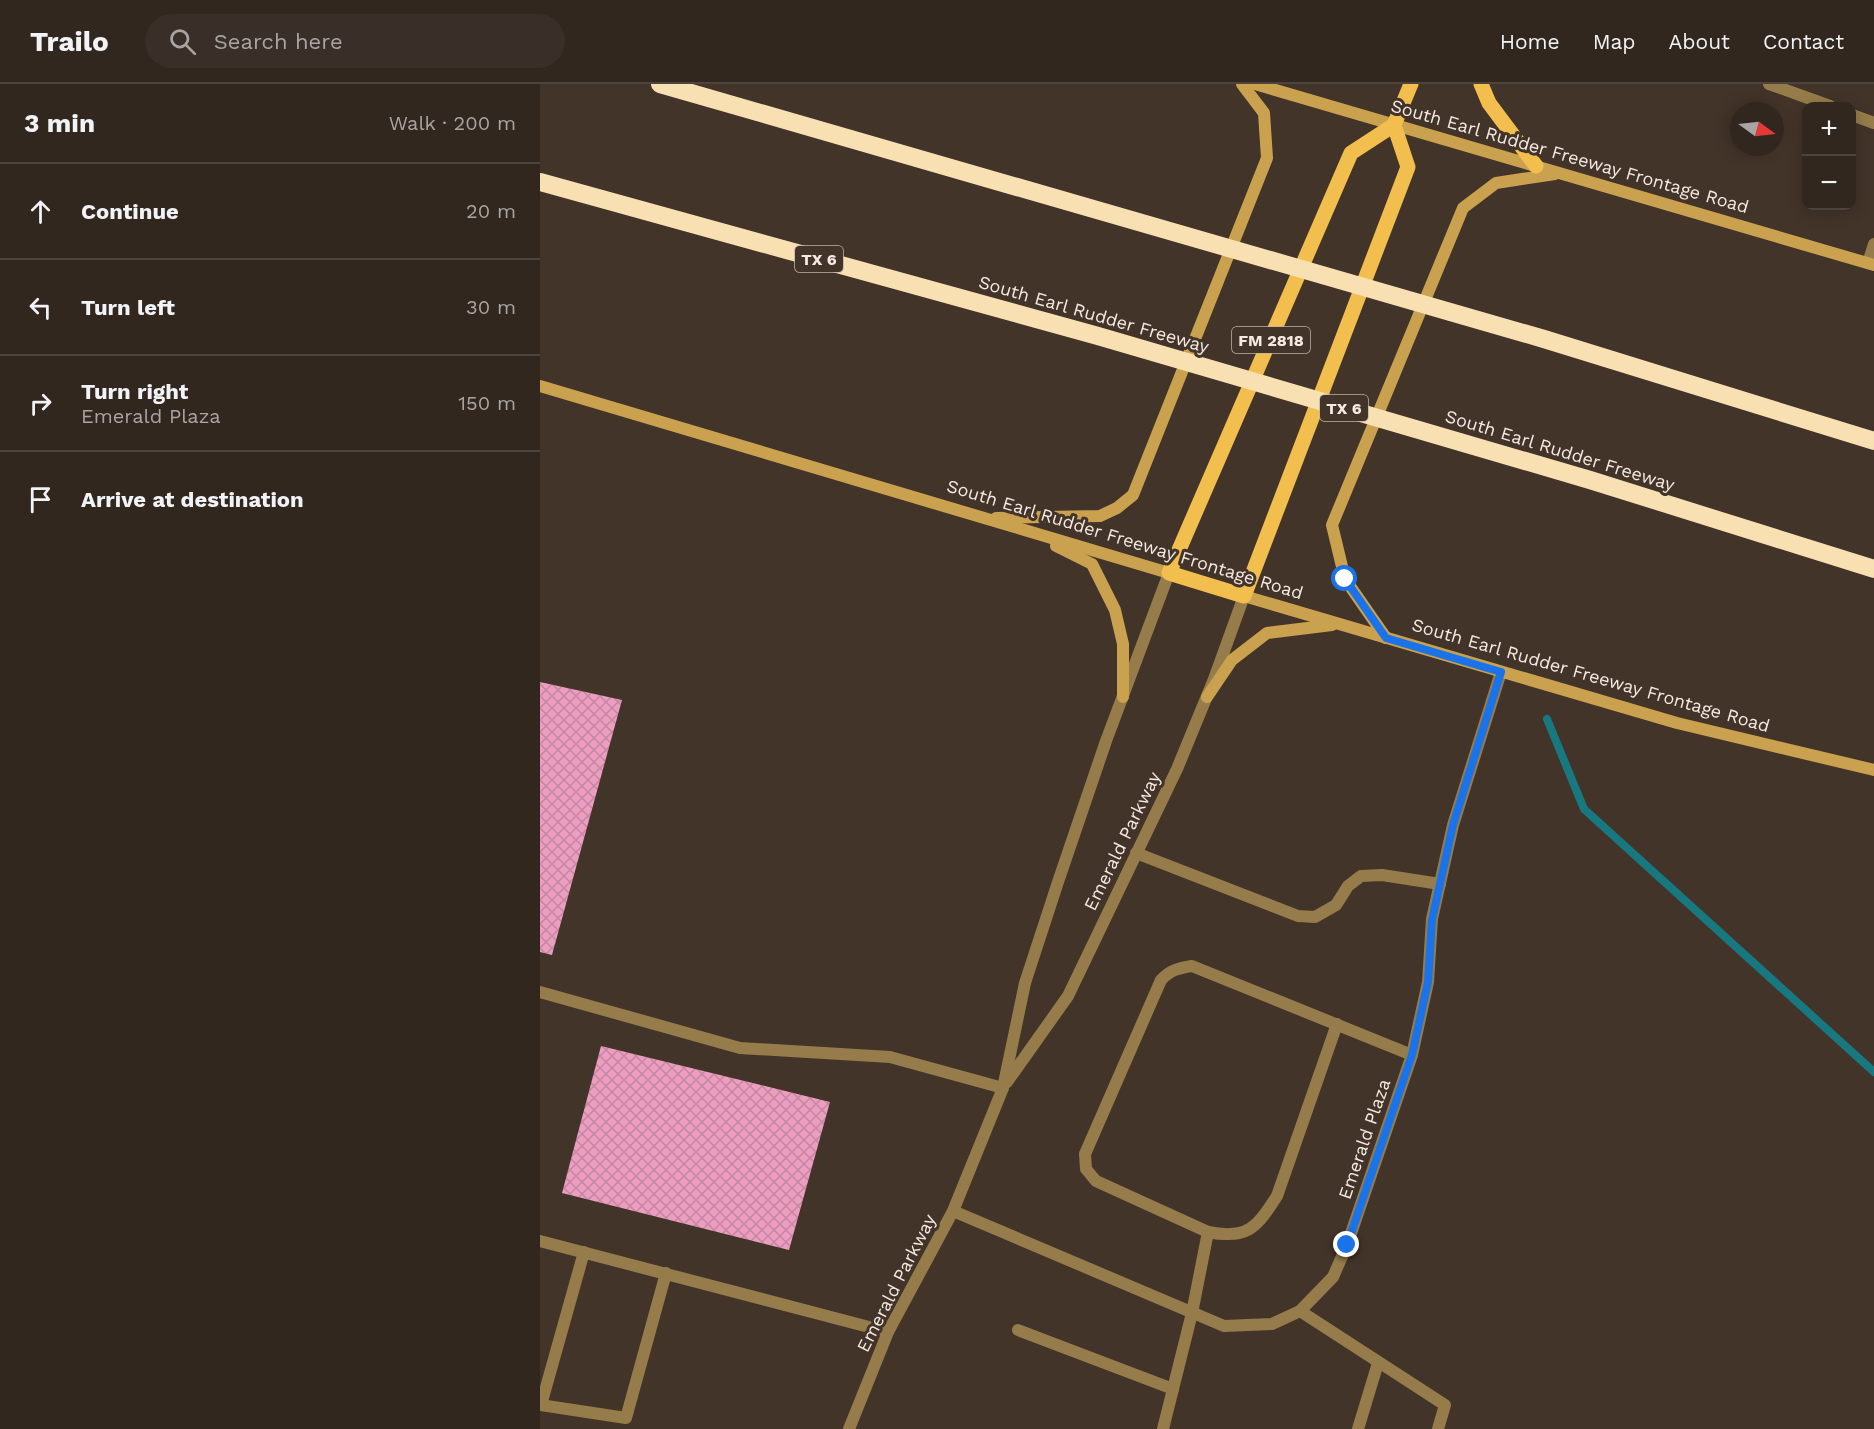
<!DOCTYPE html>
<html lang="en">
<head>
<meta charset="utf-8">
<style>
  :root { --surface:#32271f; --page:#3a2f28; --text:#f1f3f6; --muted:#a8a5a4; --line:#4d443d }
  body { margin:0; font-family:"Work Sans",sans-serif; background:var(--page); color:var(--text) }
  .controls { position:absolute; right:18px; top:18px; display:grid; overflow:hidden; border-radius:12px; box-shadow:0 3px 15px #0003 }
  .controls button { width:54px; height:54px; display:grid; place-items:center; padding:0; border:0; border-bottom:2px solid var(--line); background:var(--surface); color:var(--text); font:30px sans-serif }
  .compass { position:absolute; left:1190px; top:18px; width:54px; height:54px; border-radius:50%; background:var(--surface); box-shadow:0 3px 15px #0003; rotate:105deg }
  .stop { position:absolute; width:18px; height:18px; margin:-14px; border:4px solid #1a73e8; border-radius:50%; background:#fff }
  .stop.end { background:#1a73e8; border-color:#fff; box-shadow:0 2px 6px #0008 }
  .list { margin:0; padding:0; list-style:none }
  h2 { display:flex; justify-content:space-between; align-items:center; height:78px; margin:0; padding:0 24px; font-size:26px }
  h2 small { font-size:20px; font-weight:400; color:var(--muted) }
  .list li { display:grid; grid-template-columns:39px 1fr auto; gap:18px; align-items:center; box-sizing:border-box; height:96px; padding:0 24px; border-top:2px solid var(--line) }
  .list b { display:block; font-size:22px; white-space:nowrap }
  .list p { margin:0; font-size:20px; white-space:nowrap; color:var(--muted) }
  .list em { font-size:20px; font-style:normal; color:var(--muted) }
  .icon { flex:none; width:33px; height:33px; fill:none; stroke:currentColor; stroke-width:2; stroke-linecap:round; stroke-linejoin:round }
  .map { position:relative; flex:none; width:1334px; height:1345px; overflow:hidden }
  header { display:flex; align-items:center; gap:36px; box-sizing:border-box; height:84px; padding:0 30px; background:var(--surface); border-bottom:2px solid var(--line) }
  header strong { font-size:28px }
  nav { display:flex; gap:33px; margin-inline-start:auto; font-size:21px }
  .search { width:420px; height:54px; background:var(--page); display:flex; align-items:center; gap:15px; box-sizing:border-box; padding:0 21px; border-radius:33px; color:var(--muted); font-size:22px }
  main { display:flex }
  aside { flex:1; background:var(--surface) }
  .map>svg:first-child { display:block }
</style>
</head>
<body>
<header>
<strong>Trailo</strong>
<div class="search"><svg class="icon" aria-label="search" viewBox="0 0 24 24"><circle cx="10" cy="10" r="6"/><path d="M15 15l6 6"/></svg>Search here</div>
<nav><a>Home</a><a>Map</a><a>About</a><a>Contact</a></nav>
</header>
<main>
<aside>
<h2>3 min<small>Walk · 200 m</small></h2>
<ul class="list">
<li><svg class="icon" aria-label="ahead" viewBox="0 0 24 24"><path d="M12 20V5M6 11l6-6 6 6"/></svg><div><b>Continue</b></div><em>20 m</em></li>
<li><svg class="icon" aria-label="left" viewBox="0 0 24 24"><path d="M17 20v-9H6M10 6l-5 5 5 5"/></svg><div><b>Turn left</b></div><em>30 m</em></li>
<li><svg class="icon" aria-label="right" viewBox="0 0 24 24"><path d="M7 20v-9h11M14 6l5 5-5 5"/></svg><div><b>Turn right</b><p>Emerald Plaza</p></div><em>150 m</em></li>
<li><svg class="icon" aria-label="arrive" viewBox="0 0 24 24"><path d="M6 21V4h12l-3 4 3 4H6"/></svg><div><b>Arrive at destination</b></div></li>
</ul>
</aside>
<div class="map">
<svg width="1334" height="1345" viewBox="0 0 1334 1345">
  <defs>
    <pattern id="building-cross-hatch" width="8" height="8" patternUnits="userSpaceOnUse" patternTransform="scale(1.5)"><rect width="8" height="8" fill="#ed9dc0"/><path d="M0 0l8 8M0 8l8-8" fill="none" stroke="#c487a1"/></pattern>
  </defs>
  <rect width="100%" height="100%" fill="#433429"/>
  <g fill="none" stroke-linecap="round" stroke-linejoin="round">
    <path stroke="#187880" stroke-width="8" d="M1007 635 1044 725 1334 988"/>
  </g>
  <g fill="url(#building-cross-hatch)">
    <path d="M0 598 82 616 12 871 0 868Z"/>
    <path d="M61 962 290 1018 249 1166 22 1109Z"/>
  </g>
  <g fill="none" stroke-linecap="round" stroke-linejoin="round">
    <g stroke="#957c4a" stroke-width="12">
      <path d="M1229 0 1290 22"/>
      <path d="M1312 31 1334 39"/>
      <path d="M1328 179 1334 160"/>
      <path d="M596 769 758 832 775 833 796 821 808 802 821 792 842 791 900 800"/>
      <path d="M0 908 200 964 350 973 463 1004"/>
      <path d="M797 940 737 1112C717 1143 708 1156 668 1148L556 1097 546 1085 545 1070 621 896C630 886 639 884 652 882L872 971"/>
      <path d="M0 1157 348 1248"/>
      <path d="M760 1227 905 1321 898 1345"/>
      <path d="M478 1246 633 1305"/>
      <path d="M0 1321 86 1334 126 1189"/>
      <path d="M1 1321 44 1168"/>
      <path d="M623 1345 652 1229 668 1148"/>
      <path d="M818 1345 838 1279"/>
    </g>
    <path stroke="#957c4a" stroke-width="12" d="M413 1127 684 1242 732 1240 760 1227 793 1193 807 1161 872 971 888 898 892 835 913 741 961 588"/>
    <g stroke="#957c4a" stroke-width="12">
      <path d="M467 998 528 912 637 685 674 595 704 512"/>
      <path d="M309 1345 348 1248 413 1127 463 1004 485 899 518 798 566 657 629 489"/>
    </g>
    <g stroke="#caa14e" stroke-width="12">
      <path d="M715 0 1334 181"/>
      <path d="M0 302 629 489"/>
      <path d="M456 434 560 432 577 424 593 411 727 74 724 29 702 0"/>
      <path d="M516 462 552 480 575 526 583 560V613"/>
      <path d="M704 512 1137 639 1334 686"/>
      <path d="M846 554 805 495 792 441 923 124 956 99 1015 90"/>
      <path d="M667 613 692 576 727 549 792 541"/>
    </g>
    <g stroke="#f2be4e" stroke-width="15">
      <path d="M941 0 949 19 996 82"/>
      <path d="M854 41 868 83 704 512 629 489 811 69 854 41 871 0"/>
    </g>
    <g stroke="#f8e0b2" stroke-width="18">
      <path d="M120 0 1004 255 1334 357"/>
      <path d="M0 98 558 252 1050 396 1334 485"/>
    </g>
  </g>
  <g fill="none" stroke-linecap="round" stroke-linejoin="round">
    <path stroke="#1a73e8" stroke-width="8" d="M805 495 846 554 961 588 913 741 892 836 888 898 872 971 807 1161"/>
  </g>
  <g text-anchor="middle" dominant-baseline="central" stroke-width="6" stroke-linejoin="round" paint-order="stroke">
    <g fill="#433429" stroke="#bfb3ab" stroke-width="1.5">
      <rect x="255" y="162" width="48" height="26" rx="4.5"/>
      <rect x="692" y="243" width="78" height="26" rx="4.5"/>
      <rect x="780" y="311" width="48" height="26" rx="4.5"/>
    </g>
    <g font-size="16" font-weight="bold" fill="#f4eae3">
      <text x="279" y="175">TX 6</text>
      <text x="731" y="256">FM 2818</text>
      <text x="804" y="324">TX 6</text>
    </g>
    <g font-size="18" fill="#f4eae3" stroke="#433429">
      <text transform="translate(1030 72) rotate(16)">South Earl Rudder Freeway Frontage Road</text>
      <text transform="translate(554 230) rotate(16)">South Earl Rudder Freeway</text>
      <text transform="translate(1020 366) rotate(17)">South Earl Rudder Freeway</text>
      <text transform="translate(585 455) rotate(17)">South Earl Rudder Freeway Frontage Road</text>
      <text transform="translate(1051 591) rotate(16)">South Earl Rudder Freeway Frontage Road</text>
      <text transform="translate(582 757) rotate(-64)">Emerald Parkway</text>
      <text transform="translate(824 1055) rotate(-71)">Emerald Plaza</text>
      <text transform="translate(356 1199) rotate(-63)">Emerald Parkway</text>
    </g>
  </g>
</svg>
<div class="controls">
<button>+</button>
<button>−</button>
</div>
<svg class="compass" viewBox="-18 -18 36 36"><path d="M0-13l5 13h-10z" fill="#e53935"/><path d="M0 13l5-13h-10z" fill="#a8a5a4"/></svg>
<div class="stop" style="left:805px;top:495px"></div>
<div class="stop end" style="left:807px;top:1161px"></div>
</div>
</main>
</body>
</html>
